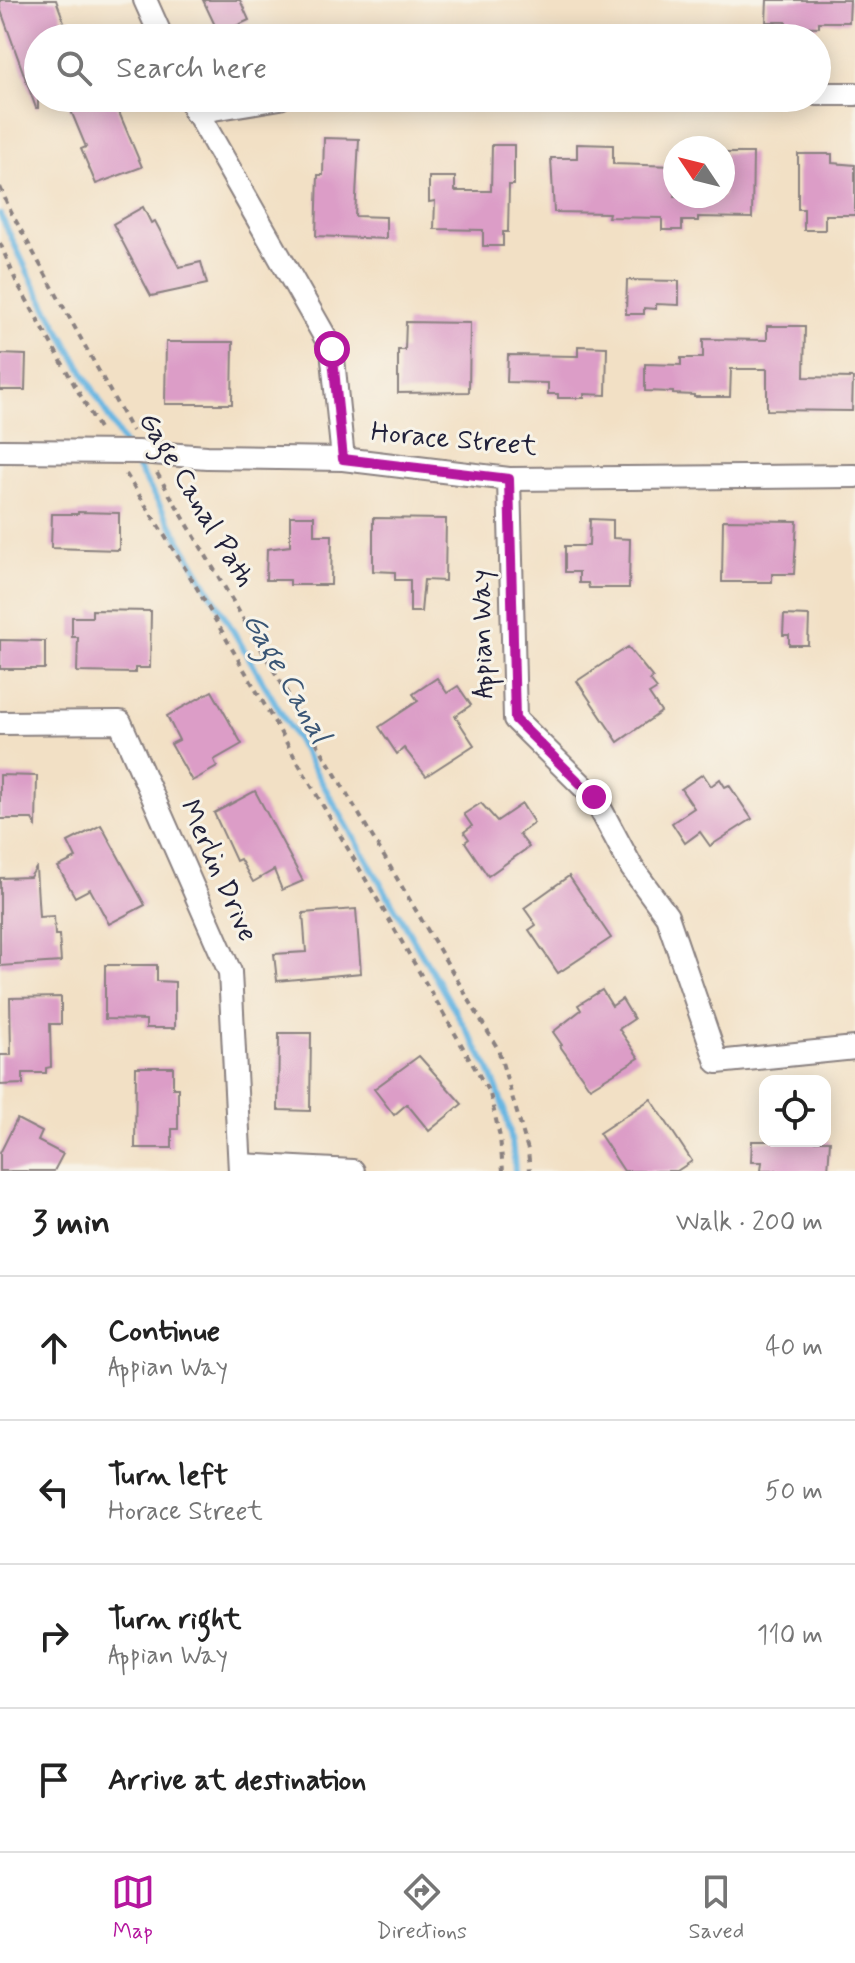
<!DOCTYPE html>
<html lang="en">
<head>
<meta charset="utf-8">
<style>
  :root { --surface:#fff; --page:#f2f2f2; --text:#222; --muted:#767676; --line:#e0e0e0; --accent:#b5179e }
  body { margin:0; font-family:Mynerve,sans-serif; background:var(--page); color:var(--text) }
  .controls { position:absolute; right:24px; bottom:24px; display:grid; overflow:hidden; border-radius:16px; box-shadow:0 4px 20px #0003 }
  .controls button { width:72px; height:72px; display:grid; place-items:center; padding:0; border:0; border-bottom:2px solid var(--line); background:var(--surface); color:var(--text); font:40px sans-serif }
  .compass { position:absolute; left:663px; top:136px; width:72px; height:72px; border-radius:50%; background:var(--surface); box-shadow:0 4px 20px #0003; rotate:305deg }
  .stop { position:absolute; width:24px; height:24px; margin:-18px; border:6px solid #b5179e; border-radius:50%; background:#fff }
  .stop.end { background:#b5179e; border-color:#fff; box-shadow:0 2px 8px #0008 }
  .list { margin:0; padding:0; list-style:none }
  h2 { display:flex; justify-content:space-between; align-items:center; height:104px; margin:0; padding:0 32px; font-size:34px }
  h2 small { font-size:26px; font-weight:400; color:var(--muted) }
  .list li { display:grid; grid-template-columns:52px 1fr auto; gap:24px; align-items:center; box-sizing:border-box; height:144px; padding:0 32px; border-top:2px solid var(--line) }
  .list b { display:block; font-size:30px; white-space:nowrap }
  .list p { margin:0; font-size:26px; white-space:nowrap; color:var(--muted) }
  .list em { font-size:26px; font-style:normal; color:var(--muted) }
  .icon { flex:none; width:44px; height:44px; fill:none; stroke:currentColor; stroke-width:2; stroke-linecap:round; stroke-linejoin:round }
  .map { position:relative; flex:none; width:855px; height:1171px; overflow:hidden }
  .search { position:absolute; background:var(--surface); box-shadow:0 4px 20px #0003; left:24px; right:24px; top:24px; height:88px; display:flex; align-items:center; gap:20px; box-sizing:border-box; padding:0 28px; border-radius:44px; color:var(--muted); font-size:30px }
  .sheet { height:680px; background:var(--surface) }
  nav { display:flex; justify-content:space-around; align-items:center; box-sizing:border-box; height:112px; border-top:2px solid var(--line); background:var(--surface); font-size:22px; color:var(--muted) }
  nav a { display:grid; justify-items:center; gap:4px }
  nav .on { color:var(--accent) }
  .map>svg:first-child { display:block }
</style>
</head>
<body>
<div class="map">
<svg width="855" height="1171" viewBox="0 0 855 1171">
  <rect width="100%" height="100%" fill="#f7f3e8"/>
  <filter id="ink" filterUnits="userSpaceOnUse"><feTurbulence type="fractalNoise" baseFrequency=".0125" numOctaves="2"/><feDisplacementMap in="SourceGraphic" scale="16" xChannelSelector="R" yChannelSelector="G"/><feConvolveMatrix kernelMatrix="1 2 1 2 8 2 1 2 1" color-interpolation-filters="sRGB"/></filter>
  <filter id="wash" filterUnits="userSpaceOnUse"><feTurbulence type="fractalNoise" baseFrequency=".006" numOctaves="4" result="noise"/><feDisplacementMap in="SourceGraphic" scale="32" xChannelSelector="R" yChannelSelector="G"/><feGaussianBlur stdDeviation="1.8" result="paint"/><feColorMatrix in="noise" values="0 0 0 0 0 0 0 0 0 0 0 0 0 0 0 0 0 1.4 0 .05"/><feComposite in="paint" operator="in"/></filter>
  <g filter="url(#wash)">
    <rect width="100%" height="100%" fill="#f2e0c5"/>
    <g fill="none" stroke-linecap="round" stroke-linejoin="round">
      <g stroke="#68b6e2" stroke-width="6">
        <path d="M0 214 33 283 125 446"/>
        <path d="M131 456 488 1067C503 1101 513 1133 515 1171"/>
      </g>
    </g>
    <g id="blocks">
      <g fill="#dc9dc7">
        <path d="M0 0H56L70 38H38V108H36L0 8Z"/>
        <path d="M203 0H240L249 20 219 34Z"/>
        <path d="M767 0H850L849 22H819V27L786 26V22H766Z"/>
        <path d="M88 98H113L142 167 96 184 81 149 86 147 69 106Z"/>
        <path d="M324 138 359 139 355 216 386 217V239L316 236 318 175H323Z"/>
        <path d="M577 144 613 145V164L675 166V196H723L725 153H753L752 218 698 217V221H682V230H662V218L608 217 609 213 554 212 551 158H577Z"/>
        <path d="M492 145H514V185H509L508 232H503V246H483V230L434 229 435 201 429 202V177H455V191H491Z"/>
        <path d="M798 154H832V163L855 165V215H825V230H804V209H798Z"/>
        <path d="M143 207 151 223 155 221 179 267 201 262 207 284 151 296 113 224Z"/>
        <path d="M627 280 679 281V305L656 304V309L644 308V314H626Z"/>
        <path d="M406 322 470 323 469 392 398 393V350H405Z"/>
        <path d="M767 326H805L804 377 853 378 852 411 767 410V369H731L730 397H694V395L673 394V392L645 391V364L681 365V358H703V339L767 340Z"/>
        <path d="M166 342H233L232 404H165Z"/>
        <path d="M578 346 607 347 606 395 584 394V398H558V394H548V383L507 382 508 355 578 356Z"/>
        <path d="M0 354 26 355 25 390H0Z"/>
        <path d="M78 512 119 513V550L51 548 52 514H78Z"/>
        <path d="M290 516H314V535H332L331 585H290V580H266L267 549 290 546Z"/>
        <path d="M373 518 446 519 445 581 424 580 421 612H410V580H395V572L373 571Z"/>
        <path d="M590 519 613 520V538L630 539 629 588H589L588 583H579V572H565V546H589Z"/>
        <path d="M723 520 797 521 794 574H772V582H722Z"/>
        <path d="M92 610 151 611 150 668H135V673L77 672 78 637H72V617H92Z"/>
        <path d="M784 615 809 616 808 645H789V635H783Z"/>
        <path d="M0 640 45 641V669H0Z"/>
        <path d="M628 647 653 678 650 680 657 689 649 694 661 712 618 742 577 681Z"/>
        <path d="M437 678 447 693 458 686 471 705 455 716 474 745 426 776 404 748 397 754 379 727 418 701 413 694Z"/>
        <path d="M212 691 242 744 214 760 217 767 192 781 171 744 179 740 167 716Z"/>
        <path d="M703 774 711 786 720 779 725 787 729 785 752 819 710 846 700 832 685 843 672 823 694 808 681 789Z"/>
        <path d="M0 775 37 776 36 826 32 819H0Z"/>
        <path d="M255 791 303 881 282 890 274 870 253 882 240 859 236 861 214 813Z"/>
        <path d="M481 803 497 821 522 804 534 823 519 834 529 847 488 876 465 842 469 839 464 832 472 826 464 814Z"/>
        <path d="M101 825 145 905 109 924 90 889 75 897 58 867 76 858 68 842Z"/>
        <path d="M36 868 39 917 54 916 55 935H59L61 962 0 966V878L30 877Z"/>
        <path d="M569 876 611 938 558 973 529 930 536 925 524 908Z"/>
        <path d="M356 909 361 973 277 981 274 954 306 952 303 913Z"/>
        <path d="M105 965H157V981L175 982V1028H146V1020L105 1019Z"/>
        <path d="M602 990 612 1006 622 999 634 1019 619 1029 639 1058 590 1088 560 1046 562 1045 553 1032 581 1010 578 1005Z"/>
        <path d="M61 997V1024H50L51 1067 46 1068V1073H23V1084L0 1085V1055H11L10 998Z"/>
        <path d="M279 1033H311L310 1111 278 1110Z"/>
        <path d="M419 1056 462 1104 429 1131 407 1104 394 1115 374 1089Z"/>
        <path d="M136 1067H173V1088H178V1129H172V1148H135Z"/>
        <path d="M651 1099 692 1161 677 1171H624L599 1133Z"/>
        <path d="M17 1119 42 1132 38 1141 63 1154 54 1171H0V1153Z"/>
        <path d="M752 1141H830L828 1171H761L762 1162H751Z"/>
      </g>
    </g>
  </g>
  <g filter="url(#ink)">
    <use href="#blocks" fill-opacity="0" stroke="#8a8180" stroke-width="2"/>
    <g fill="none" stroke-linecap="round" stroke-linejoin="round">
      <g stroke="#8a8180" stroke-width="26">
        <g id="street">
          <path d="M145 0 162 38"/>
          <path d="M817 94H855"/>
          <path d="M189 98 332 349 343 459"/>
          <path d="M195 112 280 98"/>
          <path d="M0 451 138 452 207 457 343 459 509 479 855 476"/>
          <path d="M509 479 515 719 594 797 632 868 667 916 717 1062 855 1048"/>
          <path d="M0 723 120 722 230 972 240 1171"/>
          <path d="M240 1165 353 1171"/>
        </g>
      </g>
      <g stroke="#8a8180" stroke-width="4" stroke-dasharray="6 6" stroke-linecap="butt">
        <path d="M0 187 11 212 132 431"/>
        <path d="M0 243 16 281 101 432"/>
        <path d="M157 473 498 1049 528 1150 530 1171"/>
        <path d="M126 474 191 578 490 1094 500 1137 503 1171"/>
      </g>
      <use href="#street" stroke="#fff" stroke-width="22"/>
    </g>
  </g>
  <g fill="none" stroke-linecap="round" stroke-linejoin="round" filter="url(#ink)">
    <path stroke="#b5179e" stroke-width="10" d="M332 349 343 459 509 479 515 719 594 797"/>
  </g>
  <g text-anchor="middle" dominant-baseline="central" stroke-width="6" stroke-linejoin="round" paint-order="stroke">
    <g font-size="28" fill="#22223b" stroke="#f7f3e8">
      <text transform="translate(454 440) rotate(5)">Horace Street</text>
      <text transform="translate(196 500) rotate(59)">Gage Canal Path</text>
      <text transform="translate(483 634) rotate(-91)">Appian Way</text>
      <text transform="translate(218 871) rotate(66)">Merlin Drive</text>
    </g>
    <g font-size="30" font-style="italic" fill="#3a5675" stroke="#f7f3e8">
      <text transform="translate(286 678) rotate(60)">Gage Canal</text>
    </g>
  </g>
</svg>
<div class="controls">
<button><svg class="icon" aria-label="locate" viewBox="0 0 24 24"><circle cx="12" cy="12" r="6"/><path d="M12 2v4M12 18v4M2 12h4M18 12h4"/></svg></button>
</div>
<svg class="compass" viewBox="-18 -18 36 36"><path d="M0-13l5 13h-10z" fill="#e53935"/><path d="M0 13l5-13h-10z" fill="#767676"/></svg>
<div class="stop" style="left:332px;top:349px"></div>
<div class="stop end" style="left:594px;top:797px"></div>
<div class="search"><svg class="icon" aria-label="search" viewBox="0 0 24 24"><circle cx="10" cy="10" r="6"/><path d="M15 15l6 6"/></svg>Search here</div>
</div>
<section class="sheet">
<h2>3 min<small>Walk · 200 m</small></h2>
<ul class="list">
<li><svg class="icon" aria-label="ahead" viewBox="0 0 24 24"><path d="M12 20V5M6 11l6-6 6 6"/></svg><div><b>Continue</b><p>Appian Way</p></div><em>40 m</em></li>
<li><svg class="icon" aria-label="left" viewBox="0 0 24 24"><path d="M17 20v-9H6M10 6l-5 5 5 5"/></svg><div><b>Turn left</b><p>Horace Street</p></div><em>50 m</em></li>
<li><svg class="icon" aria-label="right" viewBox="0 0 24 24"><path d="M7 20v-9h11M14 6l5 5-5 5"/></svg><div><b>Turn right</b><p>Appian Way</p></div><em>110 m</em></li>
<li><svg class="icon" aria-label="arrive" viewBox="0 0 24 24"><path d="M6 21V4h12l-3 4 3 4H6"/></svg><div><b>Arrive at destination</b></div></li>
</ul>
</section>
<nav>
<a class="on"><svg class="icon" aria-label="map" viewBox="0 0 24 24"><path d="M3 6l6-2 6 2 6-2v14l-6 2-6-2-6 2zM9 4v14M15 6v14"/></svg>Map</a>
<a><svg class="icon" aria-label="directions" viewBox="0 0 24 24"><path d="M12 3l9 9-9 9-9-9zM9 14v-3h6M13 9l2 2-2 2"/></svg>Directions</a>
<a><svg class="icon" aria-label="saved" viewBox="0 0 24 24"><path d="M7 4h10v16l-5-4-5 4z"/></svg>Saved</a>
</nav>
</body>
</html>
